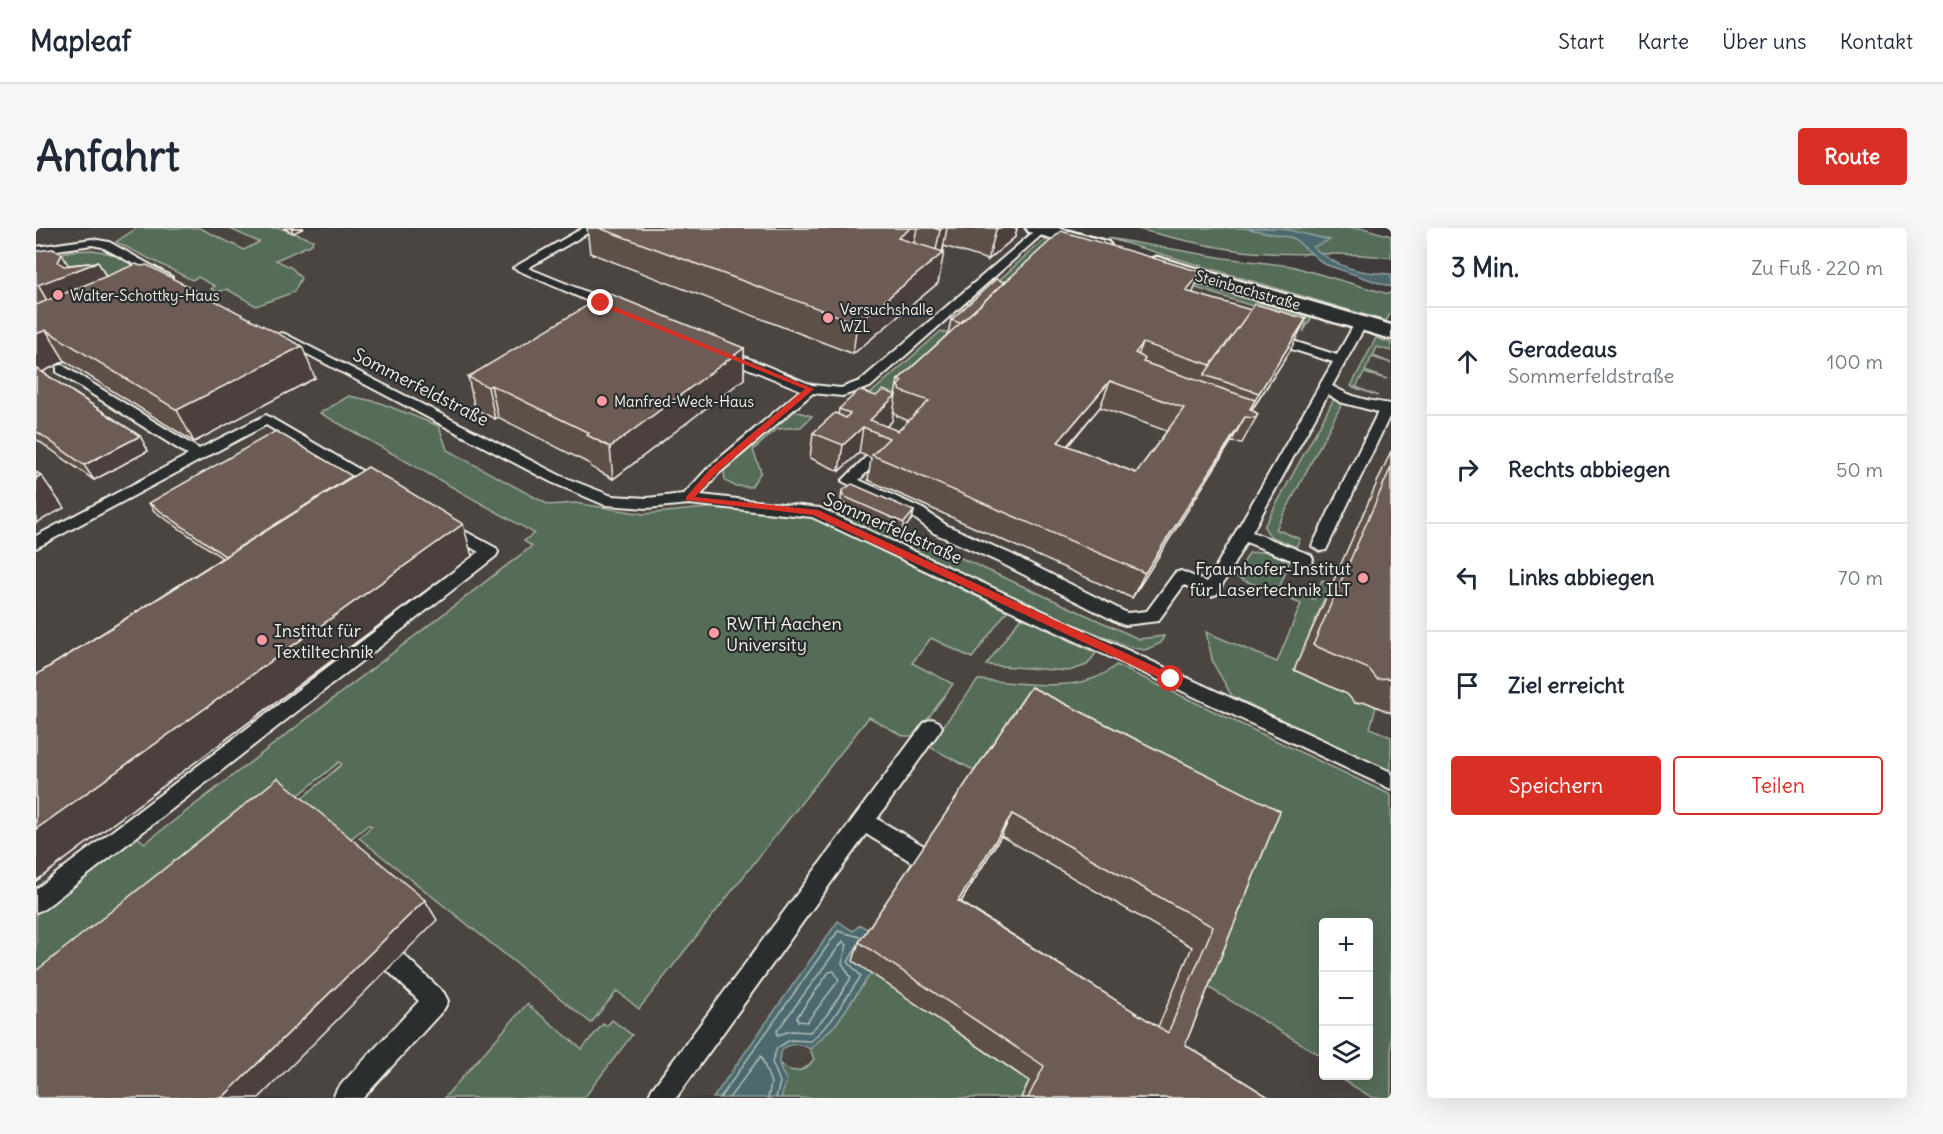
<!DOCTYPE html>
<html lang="de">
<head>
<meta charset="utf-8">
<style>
  :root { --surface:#fff; --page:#f6f6f7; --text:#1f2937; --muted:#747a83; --line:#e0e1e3; --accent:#d93025 }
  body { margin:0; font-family:Delius,sans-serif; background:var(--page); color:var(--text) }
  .controls { position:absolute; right:18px; bottom:18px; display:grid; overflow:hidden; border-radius:6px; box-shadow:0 6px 24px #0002 }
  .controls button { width:54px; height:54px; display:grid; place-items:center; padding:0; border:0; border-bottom:2px solid var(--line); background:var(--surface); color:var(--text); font:30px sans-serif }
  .stop { position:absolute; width:18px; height:18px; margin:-14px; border:4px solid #d93025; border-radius:50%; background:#fff }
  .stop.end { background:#d93025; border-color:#fff; box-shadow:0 2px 6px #0008 }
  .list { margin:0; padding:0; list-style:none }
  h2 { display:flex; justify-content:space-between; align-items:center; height:78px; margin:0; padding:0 24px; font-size:26px }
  h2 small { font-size:20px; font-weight:400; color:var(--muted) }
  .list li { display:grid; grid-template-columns:39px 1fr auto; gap:18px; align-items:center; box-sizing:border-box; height:108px; padding:0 24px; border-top:2px solid var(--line) }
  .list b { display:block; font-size:22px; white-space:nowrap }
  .list p { margin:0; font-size:20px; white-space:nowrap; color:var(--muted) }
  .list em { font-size:20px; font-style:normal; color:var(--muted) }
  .actions { display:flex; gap:12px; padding:18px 24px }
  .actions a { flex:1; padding:14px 0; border:2px solid var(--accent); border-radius:6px; text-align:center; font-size:21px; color:var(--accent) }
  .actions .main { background:var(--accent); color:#fff }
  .icon { flex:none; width:33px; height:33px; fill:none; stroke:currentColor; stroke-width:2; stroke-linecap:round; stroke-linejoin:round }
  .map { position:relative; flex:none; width:1355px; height:870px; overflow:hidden; border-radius:6px }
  header { display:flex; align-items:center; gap:36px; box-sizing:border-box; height:84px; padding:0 30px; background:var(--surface); border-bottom:2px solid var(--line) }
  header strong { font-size:28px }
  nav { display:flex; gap:33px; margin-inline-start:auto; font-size:21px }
  .intro { display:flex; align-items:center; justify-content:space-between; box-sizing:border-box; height:144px; padding:0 36px }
  h1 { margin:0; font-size:42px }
  .button { padding:15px 27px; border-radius:6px; background:var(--accent); color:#fff; font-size:21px; font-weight:700 }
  main { display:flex; gap:36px; padding:0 36px }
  aside { flex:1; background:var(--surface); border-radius:6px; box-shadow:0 6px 24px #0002 }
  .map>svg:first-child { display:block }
</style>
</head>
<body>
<header>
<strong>Mapleaf</strong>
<nav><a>Start</a><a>Karte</a><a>Über uns</a><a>Kontakt</a></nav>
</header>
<div class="intro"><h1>Anfahrt</h1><a class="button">Route</a></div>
<main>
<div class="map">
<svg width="1355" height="870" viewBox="0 0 1355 870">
  <rect width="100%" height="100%" fill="#3e3b3a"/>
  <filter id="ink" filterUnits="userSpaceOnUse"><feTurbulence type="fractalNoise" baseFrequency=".0167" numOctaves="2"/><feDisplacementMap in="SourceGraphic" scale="12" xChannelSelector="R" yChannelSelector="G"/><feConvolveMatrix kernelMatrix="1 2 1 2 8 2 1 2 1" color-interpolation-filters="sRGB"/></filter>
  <g filter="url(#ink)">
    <path fill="#4c4542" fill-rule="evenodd" d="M0 0H985L1179 56 1355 115V870H0ZM1288 694H1332V848H1288Z"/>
    <g fill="#556c58" stroke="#a4aea0" stroke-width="1.5">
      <path d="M101 0H164L208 22 223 14 192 0H244L277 12 276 16 240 32 256 40 265 50 258 64 220 78 191 61 181 64 175 61 179 58 162 49 156 52 80 14Z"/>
      <path d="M1098 0H1327L1355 8V30C1309 23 1263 28 1216 24 1176 20 1136 10 1098 0Z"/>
      <path d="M1072 10 1188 30 1255 38 1352 66 1355 64V85L1350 93Z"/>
      <path d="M1011 12 1274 90 1275 91 1267 104 1270 95 1079 34 973 61 962 53 1005 14Z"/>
      <path d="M57 22 76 26 108 42 61 62 0 31 35 23Z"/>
      <path d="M905 103 925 111 857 175 833 167Z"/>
      <path d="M1340 110 1355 115V123L1341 119 1337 128 1355 135 1336 129 1329 143 1351 151 1328 145 1320 159 1342 168 1315 158Z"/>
      <path d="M313 168 342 174 403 198 411 222 513 277 539 275 608 286 692 278 771 287 971 383 936 430 895 410 876 435 917 456 879 508H867L833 489 603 781 581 763 555 795 323 610 336 598 332 597 313 612 263 573 306 536 303 534 0 783V686L101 609 109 615 496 318 488 313 498 305 284 185Z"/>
      <path d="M1298 171 1307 174 1240 301 1264 311 1260 319 1234 308 1228 299Z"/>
      <path d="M759 183 776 188 765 199 741 201 717 222 725 244 715 259 699 258 689 253 688 243Z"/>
      <path d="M806 276 1103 411 1128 408 1125 415 1109 422 1097 420 1029 393 798 285Z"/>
      <path d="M1229 323 1254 333 1244 358 1278 371 1286 352 1295 355 1258 442 1311 466 1319 475 1330 474 1340 479 1334 500 1355 509V544L1196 468 1177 435 1170 404 1241 434 1265 376 1200 349 1213 325Z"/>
      <path d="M985 389 1060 425 1051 437 1033 443 950 437Z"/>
      <path d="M1080 437 1355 567V870H1337L1307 852 1308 848H1332V694H1288L1287 829 1162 753 1223 606 943 545 892 518 942 452C985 454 1047 468 1080 437Z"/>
      <path d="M835 745 993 853 985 870H744L741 833C753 846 767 847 778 831L774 821 800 796Z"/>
      <path d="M491 776 546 821 567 796 571 798 576 792 596 807 548 870H408Z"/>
    </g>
    <g fill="#4b696e" stroke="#8f9f9f" stroke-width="1.5">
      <path d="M1208 0H1244L1294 12 1277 19C1301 40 1323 45 1355 46V59L1288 36 1257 10Z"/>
      <path d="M802 693 817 703 824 697 837 704 818 733 835 745 800 796 774 821C748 806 733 830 751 852L745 870H677Z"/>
    </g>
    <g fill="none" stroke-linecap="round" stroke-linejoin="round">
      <g stroke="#b0bbb7" stroke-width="1.5">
        <path d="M807 713 811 717 806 735 815 750 790 788 774 804 755 803 741 807V803Z"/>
        <path d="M798 743 803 752 771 794 762 793 761 789 793 744Z"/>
        <path d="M684 870 802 703 824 709"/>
        <path d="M693 870 725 828 735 855 732 870"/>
        <path d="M740 870 744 854 736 834 741 820 754 812 775 813 795 793 825 748 812 734 821 718"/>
      </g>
      <g stroke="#f4f1e8" stroke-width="4">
        <g id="service">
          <path d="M547 0H560L492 40 585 78V84H577L477 40Z"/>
          <path d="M1002 0 1011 2 834 159 806 168 777 165 682 246 665 267 784 280 1355 544V561L776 289 653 276 611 280 569 277 515 254 239 109 245 105 249 106 525 248 576 268 611 270 648 266 672 240 765 162 682 128V122H692L776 157 805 160 824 153Z"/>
          <path d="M56 11 73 14 136 49 126 51 66 19 56 17 0 25V19Z"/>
          <path d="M1325 91 1331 95 1296 158C1317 170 1333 173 1355 176V185L1290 322 1284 323 1276 318 1342 184 1304 174 1292 166 1216 304 1275 327 1277 331 1275 335H1263L1210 314 1181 366 1175 368 1148 357 1122 393 1089 397 1083 395 965 335 898 305 877 289 806 253 831 228H841L843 231 841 234 823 252 887 281 910 297 977 327 1091 385 1111 383 1139 345 1145 343 1171 354 1297 134 1230 113V107H1238L1301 127 1319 95Z"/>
          <path d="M26 137 163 221 230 187 350 257 342 262 337 260 230 197 0 320V308L152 227 21 144V138Z"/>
          <path d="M410 293 460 320 462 324 460 328 8 681 0 684V661L443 324 404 302 402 298 404 294Z"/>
          <path d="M896 491 903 494 906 499 903 504 841 591 895 622 898 629 895 636 887 639 879 636 830 606 640 870H612L616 861 889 494Z"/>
          <path d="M359 723 367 726 408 765 412 773 408 781 327 870H297L301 861 383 773 351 742 347 734 351 726Z"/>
        </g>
      </g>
      <g stroke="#f4f1e8" stroke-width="5">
        <g id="minor">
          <path d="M990 0H1022L1072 14 1075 18 1072 22 1065 24 993 4Z"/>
          <path d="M1121 29 1355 97V111L1114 39 1111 35 1114 31Z"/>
        </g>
      </g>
      <use href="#service" fill="#2a2d2e" fill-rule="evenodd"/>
      <use href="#minor" fill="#2a2d2e" fill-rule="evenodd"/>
    </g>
    <g fill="#5e4f4a" stroke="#f4f1e8" stroke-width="1.5" fill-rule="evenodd">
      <path d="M247 0H268L257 5Z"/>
      <path d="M551 0H981L979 9 952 32 908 18 902 55 817 126 554 25Z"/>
      <path d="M0 23 32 37 62 34 70 48 279 150 158 214 29 133 6 144 104 208 112 223 58 252 0 211Z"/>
      <path d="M969 54 1157 65 1254 123 1216 182 1222 186 1206 215 1195 214 1096 370 832 252 835 230 823 225 803 243 774 230 777 205 802 187 803 181 840 168 859 167 862 152 912 106 915 92ZM1064 179 1131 203 1100 245 1032 218ZM857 183 861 188 873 193 862 203 850 199 856 193Z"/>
      <path d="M708 120V151L577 251 555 239 554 236 462 189 459 191 439 181 432 149Z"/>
      <path d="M1355 223V485L1330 474 1319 475 1311 466 1258 442Z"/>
      <path d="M806 263 878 283 876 291 866 303 806 275 805 271Z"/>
      <path d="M113 275 436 328 0 653V447L186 330 118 283Z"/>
      <path d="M995 459 1244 583 1149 817 1234 870H985L993 853 817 733 823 714ZM965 608 1156 719 1122 799 925 674Z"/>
    </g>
    <g fill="#4c403c" stroke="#f4f1e8" stroke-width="1.5">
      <path d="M255 0H268L257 5Z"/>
      <path d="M875 0H881L876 25 862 10Z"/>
      <path d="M907 0H911L906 26 898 32 904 2Z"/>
      <path d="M962 0H981L979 9 952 32 960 2Z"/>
      <path d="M908 24 902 55 817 126 821 95Z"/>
      <path d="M26 26 36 44 62 34 78 64 20 88 2 57 22 34Z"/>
      <path d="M1165 44 1155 69 1150 63Z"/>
      <path d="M1270 91 1254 123 1211 189H1210L1223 165Z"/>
      <path d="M10 102 29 133 0 147V106Z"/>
      <path d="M1107 115 1097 140 1099 125Z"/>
      <path d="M266 118 279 150 158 214 141 182Z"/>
      <path d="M708 120V151L577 251 574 219Z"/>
      <path d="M1074 153 1064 179 1013 239 1022 214Z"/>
      <path d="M455 157 462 189 459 191 452 159Z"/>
      <path d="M860 167 856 193 842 206 834 192Z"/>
      <path d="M1209 189 1195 214 1096 370 1109 345Z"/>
      <path d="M827 199 823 225 803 243 807 217Z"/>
      <path d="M104 208 112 223 58 252 48 237Z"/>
      <path d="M5 247 28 280 0 295V250Z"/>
      <path d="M878 283 876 291 866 303 868 295Z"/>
      <path d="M427 296 436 328 0 653V601Z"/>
      <path d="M976 586 965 608 913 693 922 673Z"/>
      <path d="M389 672 401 692 223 870H186Z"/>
    </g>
    <g fill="#6d5c56" stroke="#f4f1e8" stroke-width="1.5" fill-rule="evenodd">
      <path d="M563 0H875L862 10 908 24 821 95Z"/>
      <path d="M897 0H907L904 2Z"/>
      <path d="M1025 3 1165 44 1150 63 1215 82 1175 137 1107 115 1099 125 1105 128 1109 131 1107 134 1219 172 1214 181 1222 186 1220 190 1209 189 1109 345 836 227 853 210 827 199 807 217 777 205 799 185 810 190 814 185 803 181 823 162 840 168 847 162 860 167 834 192 862 203 893 173 865 163 862 158 866 153 862 152ZM1074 153 1148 180 1100 245 1022 214Z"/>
      <path d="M17 21 26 26 22 34 28 38 62 34 2 57H0V23Z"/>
      <path d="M100 36 105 38 111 37 266 118 141 182 10 102 0 106V77Z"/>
      <path d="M960 51 969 54 924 95 915 92Z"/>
      <path d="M572 65 708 120 574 219 551 207 553 205 455 157 452 159 432 149Z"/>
      <path d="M1219 76 1270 91 1223 165 1168 147Z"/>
      <path d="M0 140 104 208 48 237 0 203Z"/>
      <path d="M240 203 316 248 189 328 113 275Z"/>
      <path d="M332 239 427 296 0 601V447Z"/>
      <path d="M1355 239V451L1353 450 1341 451 1333 441 1277 417Z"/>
      <path d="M0 244 5 247 0 250Z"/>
      <path d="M816 256 878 283 868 295 807 268 806 263Z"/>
      <path d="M995 459 1244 583 1149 817 1234 870H992L1008 838 823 714ZM976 586 1177 699 1132 805 922 673Z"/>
      <path d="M242 550 389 672 186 870H0V743Z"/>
    </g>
  </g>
  <path fill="#d93025" d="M565 73 778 161 680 245 659 269 782 282 1139 448V454H1132L777 287 650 272V269L674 241 769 161 563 77Z"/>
  <g fill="#ff9aa2" stroke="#2a2d2e" stroke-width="2">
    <circle cx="22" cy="67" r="6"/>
    <circle cx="792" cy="90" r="6"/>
    <circle cx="566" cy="173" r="6"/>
    <circle cx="1327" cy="350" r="6"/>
    <circle cx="678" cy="405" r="6"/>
    <circle cx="226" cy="412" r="6"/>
  </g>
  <g text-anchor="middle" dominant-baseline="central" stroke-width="4.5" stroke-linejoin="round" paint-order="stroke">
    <g font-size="15" fill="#f4f1e8" stroke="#2a2d2e">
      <text transform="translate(1212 62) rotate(16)">Steinbachstraße</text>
    </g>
    <g font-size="15" fill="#f4f1e8" stroke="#2a2d2e" text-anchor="start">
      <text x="34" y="67">Walter-Schottky-Haus</text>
      <text x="804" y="81">Versuchshalle<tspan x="804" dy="17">WZL</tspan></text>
      <text x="578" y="173">Manfred-Weck-Haus</text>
    </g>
    <g font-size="18" fill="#f4f1e8" stroke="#2a2d2e">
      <text transform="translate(385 159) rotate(27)">Sommerfeldstraße</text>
      <text transform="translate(857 300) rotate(24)">Sommerfeldstraße</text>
    </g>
    <g font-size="18" fill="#f4f1e8" stroke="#2a2d2e" text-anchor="start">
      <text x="1315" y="340" text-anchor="end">Fraunhofer-Institut<tspan x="1315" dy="21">für Lasertechnik ILT</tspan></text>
      <text x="690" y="395">RWTH Aachen<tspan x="690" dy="21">University</tspan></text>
      <text x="238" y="402">Institut für<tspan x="238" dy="21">Textiltechnik</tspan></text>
    </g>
  </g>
</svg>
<div class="controls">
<button>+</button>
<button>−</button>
<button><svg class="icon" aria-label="layers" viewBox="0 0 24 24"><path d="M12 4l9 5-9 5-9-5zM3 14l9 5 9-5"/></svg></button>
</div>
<div class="stop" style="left:1135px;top:451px"></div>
<div class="stop end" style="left:565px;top:75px"></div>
</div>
<aside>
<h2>3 Min.<small>Zu Fuß · 220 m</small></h2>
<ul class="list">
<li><svg class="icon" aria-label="ahead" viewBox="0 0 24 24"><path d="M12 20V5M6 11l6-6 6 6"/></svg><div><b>Geradeaus</b><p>Sommerfeldstraße</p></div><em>100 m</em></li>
<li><svg class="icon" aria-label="right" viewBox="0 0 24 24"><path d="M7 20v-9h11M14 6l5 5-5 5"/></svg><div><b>Rechts abbiegen</b></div><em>50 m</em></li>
<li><svg class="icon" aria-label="left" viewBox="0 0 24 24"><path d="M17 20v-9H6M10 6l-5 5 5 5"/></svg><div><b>Links abbiegen</b></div><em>70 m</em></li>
<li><svg class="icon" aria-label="arrive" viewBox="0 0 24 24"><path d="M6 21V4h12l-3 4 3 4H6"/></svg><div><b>Ziel erreicht</b></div></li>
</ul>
<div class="actions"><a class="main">Speichern</a><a>Teilen</a></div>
</aside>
</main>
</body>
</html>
